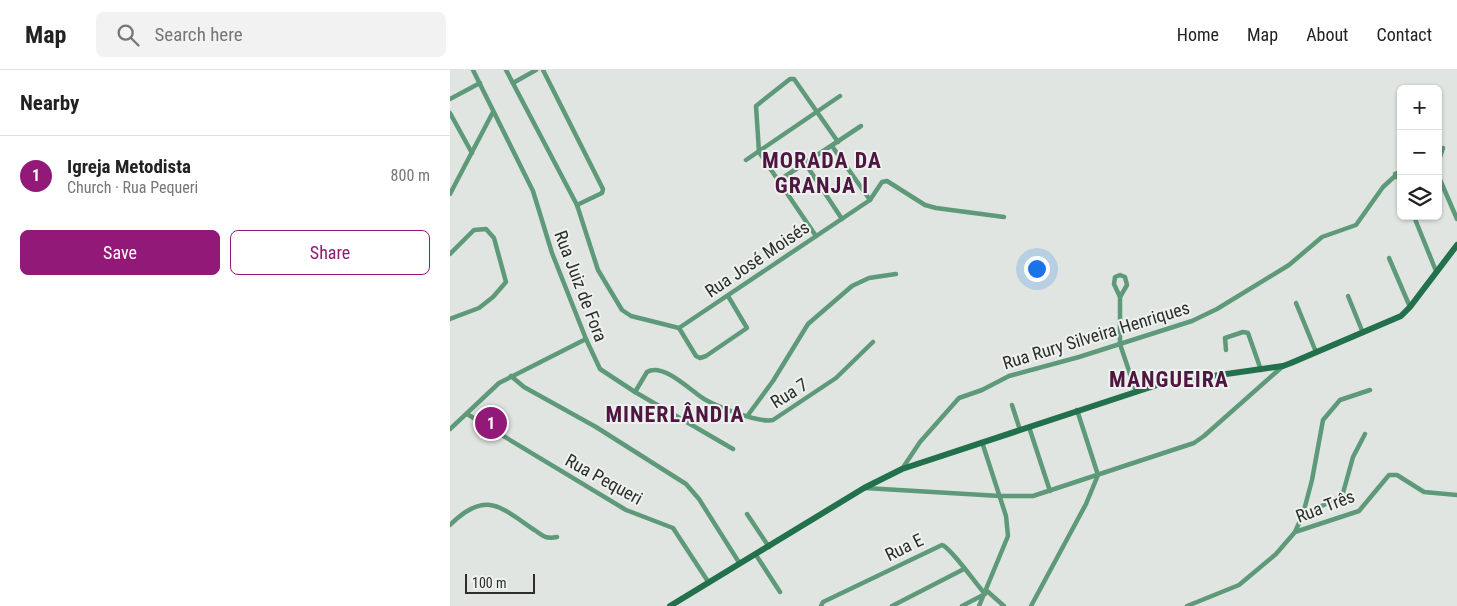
<!DOCTYPE html>
<html lang="en">
<head>
<meta charset="utf-8">
<style>
  :root { --surface:#fff; --page:#f2f2f2; --text:#222; --muted:#767676; --line:#e0e0e0; --accent:#921977 }
  body { margin:0; font-family:"Roboto Condensed",sans-serif; background:var(--page); color:var(--text) }
  .controls { position:absolute; right:15px; top:15px; display:grid; overflow:hidden; border-radius:8px; box-shadow:0 1px 4px #0004 }
  .controls button { width:45px; height:45px; display:grid; place-items:center; padding:0; border:0; border-bottom:1px solid var(--line); background:var(--surface); color:var(--text); font:25px sans-serif }
  .scale { position:absolute; left:15px; bottom:12px; width:70px; box-sizing:border-box; padding-left:5px; border:2px solid #2c2e2d; border-top:0; font-size:14px; line-height:18px; white-space:nowrap; color:#2c2e2d; -webkit-text-stroke:4px #edf2ef; paint-order:stroke }
  .you { position:absolute; left:586px; top:198px; width:18px; height:18px; margin:-12px; border:4px solid #fff; border-radius:50%; background:#1a73e8; box-shadow:0 0 0 8px #1a73e833 }
  .badge { display:grid; place-items:center; width:32px; height:32px; border-radius:50%; background:var(--accent); color:#fff; font-size:16px; font-weight:700 }
  .pin { position:absolute; translate:-50% -50%; border:2px solid #fff; box-shadow:0 1px 5px #0006 }
  .list { margin:0; padding:0; list-style:none }
  h2 { display:flex; justify-content:space-between; align-items:center; height:65px; margin:0; padding:0 20px; font-size:21px }
  h2 small { font-size:16px; font-weight:400; color:var(--muted) }
  .list li { display:grid; grid-template-columns:32px 1fr auto; gap:15px; align-items:center; box-sizing:border-box; height:80px; padding:0 20px; border-top:1px solid var(--line) }
  .list b { display:block; font-size:19px; white-space:nowrap }
  .list p { margin:0; font-size:16px; white-space:nowrap; color:var(--muted) }
  .list em { font-size:16px; font-style:normal; color:var(--muted) }
  .actions { display:flex; gap:10px; padding:15px 20px }
  .actions a { flex:1; padding:11px 0; border:1px solid var(--accent); border-radius:8px; text-align:center; font-size:18px; color:var(--accent) }
  .actions .main { background:var(--accent); color:#fff }
  .icon { flex:none; width:28px; height:28px; fill:none; stroke:currentColor; stroke-width:2; stroke-linecap:round; stroke-linejoin:round }
  .map { position:relative; flex:none; width:1007px; height:536px; overflow:hidden }
  header { display:flex; align-items:center; gap:30px; box-sizing:border-box; height:70px; padding:0 25px; background:var(--surface); border-bottom:1px solid var(--line) }
  header strong { font-size:24px }
  nav { display:flex; gap:28px; margin-inline-start:auto; font-size:18px }
  .search { width:350px; height:45px; background:var(--page); display:flex; align-items:center; gap:12px; box-sizing:border-box; padding:0 18px; border-radius:8px; color:var(--muted); font-size:19px }
  main { display:flex }
  aside { flex:1; background:var(--surface) }
  .map>svg:first-child { display:block }
</style>
</head>
<body>
<header>
<strong>Map</strong>
<div class="search"><svg class="icon" aria-label="search" viewBox="0 0 24 24"><circle cx="10" cy="10" r="6"/><path d="M15 15l6 6"/></svg>Search here</div>
<nav><a>Home</a><a>Map</a><a>About</a><a>Contact</a></nav>
</header>
<main>
<aside>
<h2>Nearby<small></small></h2>
<ul class="list">
<li><span class="badge">1</span><div><b>Igreja Metodista</b><p>Church · Rua Pequeri</p></div><em>800 m</em></li>
</ul>
<div class="actions"><a class="main">Save</a><a>Share</a></div>
</aside>
<div class="map">
<svg width="1007" height="536" viewBox="0 0 1007 536">
  <rect width="100%" height="100%" fill="#e0e5e2"/>
  <g fill="none" stroke-linecap="round" stroke-linejoin="round">
    <g stroke="#5e9979" stroke-width="4.5">
      <path d="M23 0 83 121 102 183 136 269 150 299 185 322 283 379"/>
      <path d="M56 0 127 135 148 200 172 240 181 246 229 258 420 130 432 112 437 111 475 135 486 138 554 147"/>
      <path d="M93 0 153 119 152 123 127 135"/>
      <path d="M63 13 86 0"/>
      <path d="M0 29 30 13"/>
      <path d="M0 43 22 83"/>
      <path d="M382 76 420 130"/>
      <path d="M296 90 390 26"/>
      <path d="M355 93 392 149"/>
      <path d="M988 93 993 78"/>
      <path d="M948 103 949 106 946 107 945 104Z"/>
      <path d="M988 105 1007 149"/>
      <path d="M328 111 411 56"/>
      <path d="M0 124 43 42"/>
      <path d="M965 149 986 201"/>
      <path d="M366 166 309 82 306 36 340 9H344L388 72"/>
      <path d="M0 184 24 160 36 159 44 168 56 212 43 227 29 238 0 249"/>
      <path d="M939 188 960 237"/>
      <path d="M898 226 913 263"/>
      <path d="M670 227 677 215 675 207 670 205 665 207 664 214 670 227V274L686 322"/>
      <path d="M846 233 866 282"/>
      <path d="M229 258 246 286 250 288 256 286 297 258 278 226"/>
      <path d="M776 280 775 268 793 262 798 263 811 300"/>
      <path d="M61 306 74 317 146 357 236 414 249 429 290 494"/>
      <path d="M185 322 197 302C213 292 241 321 254 329 268 337 308 353 323 350L386 308 423 272"/>
      <path d="M562 335 570 360"/>
      <path d="M17 344 176 440 223 458 259 513"/>
      <path d="M298 345 323 311 358 254 402 216 419 208 446 204"/>
      <path d="M579 357 600 421"/>
      <path d="M0 359 49 313 136 269"/>
      <path d="M452 399 470 372 509 328 532 320 559 306 629 287 742 251 767 239 839 195 872 167 906 155 933 117 945 106"/>
      <path d="M415 418 550 426H583L744 373 754 366 832 297"/>
      <path d="M297 444 319 477"/>
      <path d="M853 444 885 430 893 423 903 387 915 364"/>
      <path d="M0 455C36 419 50 437 86 461 94 467 97 469 107 467"/>
      <path d="M845 462 853 444 862 410 873 350 890 330 920 320"/>
      <path d="M306 485 330 522"/>
      <path d="M537 521 554 536"/>
      <path d="M371 536 373 532 492 475C499 476 527 515 535 524L512 536"/>
      <path d="M442 536 514 499"/>
      <path d="M529 536 558 466 556 446 532 372"/>
      <path d="M581 536 636 434 648 405 627 340"/>
      <path d="M737 536 789 515 826 484 845 462 909 441 939 405H947L974 422 1007 425"/>
    </g>
    <path stroke="#23704c" stroke-width="6" d="M220 536 414 418 452 399 713 313 833 296 841 293 951 246 960 237 1007 175"/>
  </g>
  <g text-anchor="middle" dominant-baseline="central" stroke-width="4" stroke-linejoin="round" paint-order="stroke">
    <g font-size="18" fill="#2c2e2d" stroke="#edf2ef">
      <text transform="translate(307 189) rotate(-34)">Rua José Moisés</text>
      <text transform="translate(131 216) rotate(69)">Rua Juiz de Fora</text>
      <text transform="translate(646 265) rotate(-17)">Rua Rury Silveira Henriques</text>
      <text transform="translate(339 323) rotate(-32)">Rua 7</text>
      <text transform="translate(154 409) rotate(29)">Rua Pequeri</text>
      <text transform="translate(875 436) rotate(-21)">Rua Três</text>
      <text transform="translate(454 477) rotate(-26)">Rua E</text>
    </g>
    <g font-size="22" font-weight="bold" letter-spacing="1" fill="#4e1640" stroke="#edf2ef">
      <text x="372" y="90">MORADA DA<tspan x="372" dy="25">GRANJA I</tspan></text>
      <text x="719" y="309">MANGUEIRA</text>
      <text x="225" y="344">MINERLÂNDIA</text>
    </g>
  </g>
</svg>
<div class="controls">
<button>+</button>
<button>−</button>
<button><svg class="icon" aria-label="layers" viewBox="0 0 24 24"><path d="M12 4l9 5-9 5-9-5zM3 14l9 5 9-5"/></svg></button>
</div>
<div class="scale">100 m</div>
<div class="you"></div>
<div class="pin badge" style="left:41px;top:353px">1</div>
</div>
</main>
</body>
</html>
